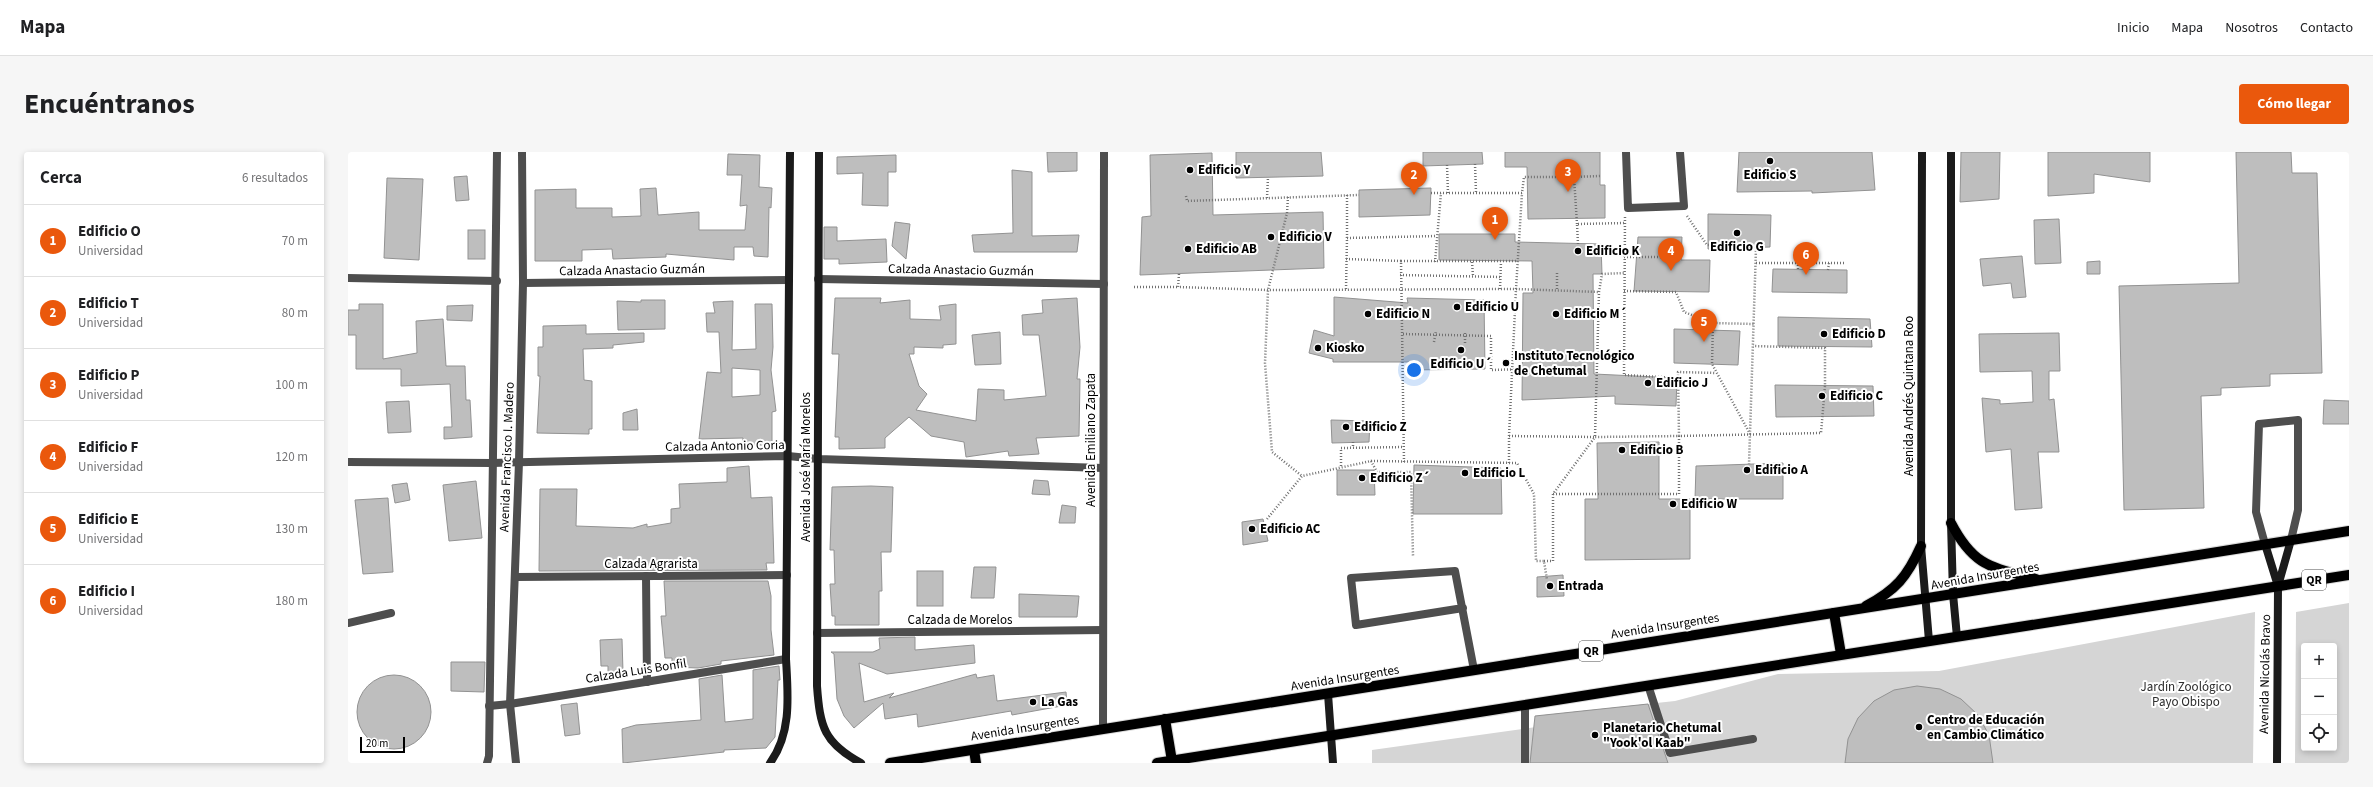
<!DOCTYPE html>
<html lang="es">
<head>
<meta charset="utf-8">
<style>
  :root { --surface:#fff; --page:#f6f6f6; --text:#202124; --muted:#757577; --line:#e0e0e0; --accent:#ea580c }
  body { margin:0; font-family:"Source Sans 3",sans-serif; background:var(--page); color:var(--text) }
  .controls { position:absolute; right:12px; bottom:12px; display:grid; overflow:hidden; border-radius:4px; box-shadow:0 2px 6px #0003 }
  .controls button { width:36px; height:36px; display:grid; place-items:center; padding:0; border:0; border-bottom:1px solid var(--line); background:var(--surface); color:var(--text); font:20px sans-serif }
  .scale { position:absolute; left:12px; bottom:10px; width:45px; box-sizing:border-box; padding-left:4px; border:2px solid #000; border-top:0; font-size:11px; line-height:14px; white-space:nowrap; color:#000; -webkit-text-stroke:3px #fff; paint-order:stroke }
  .you { position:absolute; left:1066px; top:218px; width:14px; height:14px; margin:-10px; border:3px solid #fff; border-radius:50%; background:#1a73e8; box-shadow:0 0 0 6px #1a73e833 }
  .badge { display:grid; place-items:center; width:26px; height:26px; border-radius:50%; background:var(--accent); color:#fff; font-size:13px; font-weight:700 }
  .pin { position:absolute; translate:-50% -33px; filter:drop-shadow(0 1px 2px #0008) }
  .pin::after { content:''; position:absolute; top:21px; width:14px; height:12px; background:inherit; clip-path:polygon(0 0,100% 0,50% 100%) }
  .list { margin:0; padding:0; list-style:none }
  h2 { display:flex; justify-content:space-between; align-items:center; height:52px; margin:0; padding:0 16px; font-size:17px }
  h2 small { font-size:13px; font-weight:400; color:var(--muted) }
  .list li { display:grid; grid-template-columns:26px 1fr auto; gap:12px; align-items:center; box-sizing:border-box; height:72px; padding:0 16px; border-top:1px solid var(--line) }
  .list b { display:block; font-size:15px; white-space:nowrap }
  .list p { margin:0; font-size:13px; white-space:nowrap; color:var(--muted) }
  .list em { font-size:13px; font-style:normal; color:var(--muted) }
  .icon { flex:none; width:22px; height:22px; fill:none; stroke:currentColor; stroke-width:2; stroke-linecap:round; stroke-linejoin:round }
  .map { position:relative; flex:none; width:2001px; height:611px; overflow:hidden; border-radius:4px }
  header { display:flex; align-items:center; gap:24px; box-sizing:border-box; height:56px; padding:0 20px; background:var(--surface); border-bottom:1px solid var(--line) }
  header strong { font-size:19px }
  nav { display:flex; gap:22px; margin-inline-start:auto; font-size:14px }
  .intro { display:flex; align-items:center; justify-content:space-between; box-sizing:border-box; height:96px; padding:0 24px }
  h1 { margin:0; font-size:28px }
  .button { padding:10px 18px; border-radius:4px; background:var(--accent); color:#fff; font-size:14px; font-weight:700 }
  main { display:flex; gap:24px; padding:0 24px }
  aside { flex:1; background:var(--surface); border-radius:4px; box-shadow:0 2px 6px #0003 }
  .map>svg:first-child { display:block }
</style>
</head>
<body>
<header>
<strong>Mapa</strong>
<nav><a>Inicio</a><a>Mapa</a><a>Nosotros</a><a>Contacto</a></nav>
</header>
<div class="intro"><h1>Encuéntranos</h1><a class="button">Cómo llegar</a></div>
<main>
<aside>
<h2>Cerca<small>6 resultados</small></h2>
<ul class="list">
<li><span class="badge">1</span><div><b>Edificio O</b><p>Universidad</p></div><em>70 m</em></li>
<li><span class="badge">2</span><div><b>Edificio T</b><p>Universidad</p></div><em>80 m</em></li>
<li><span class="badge">3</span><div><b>Edificio P</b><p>Universidad</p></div><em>100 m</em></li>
<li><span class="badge">4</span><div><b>Edificio F</b><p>Universidad</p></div><em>120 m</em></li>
<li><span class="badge">5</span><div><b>Edificio E</b><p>Universidad</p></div><em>130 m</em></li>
<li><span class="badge">6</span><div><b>Edificio I</b><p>Universidad</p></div><em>180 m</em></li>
</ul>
</aside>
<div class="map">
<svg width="2001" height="611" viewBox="0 0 2001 611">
  <rect width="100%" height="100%" fill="#fff"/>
  <g fill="#d5d5d5" fill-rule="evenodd">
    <path d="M2001 451V611H1947L1948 460ZM1956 494H1986V596H1956Z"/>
    <path d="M1907 460 1905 611H1024V598L1188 575 1187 564 1327 549 1430 522 1591 519Z"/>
  </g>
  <g fill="#bebebe" stroke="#929292" fill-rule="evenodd">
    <path d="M699 0H729V19L700 20Z"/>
    <path d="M888 0H973L975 24 888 26Z"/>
    <path d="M1075 0H1134L1135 12 1075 14Z"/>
    <path d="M1157 0H1252V33H1257V66L1180 67 1179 15H1157Z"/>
    <path d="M1391 0H1524L1527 38 1464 41V39L1389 40Z"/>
    <path d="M1613 0H1652L1651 47 1612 50Z"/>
    <path d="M1700 0H1802V30L1746 22V41L1700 44Z"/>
    <path d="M1888 0H1943L1944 21H1969L1974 221 1922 222V234L1873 236V243L1853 244 1856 356 1776 358 1771 134 1891 131Z"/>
    <path d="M864 1 865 63 975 60 976 116 792 123 794 65 803 64 802 3Z"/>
    <path d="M380 2 412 3 411 35 424 36 423 56 421 55 420 105 406 104 405 95H386V108L318 102V105L265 107 264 97 234 98V109H187V38L228 37V56H264V65L293 64 292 37 308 36 310 63 351 60V78H397L399 53 392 54 394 23H379Z"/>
    <path d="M548 3V20H540V54L514 53 515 21 489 22V5Z"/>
    <path d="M664 18 684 20V84L731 83 729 100H626L624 83 665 81Z"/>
    <path d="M119 24 121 48 108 49 106 25Z"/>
    <path d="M39 26 75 27 71 108 36 106Z"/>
    <path d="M1083 36 1082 63 1011 65V38Z"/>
    <path d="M1360 62 1423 63 1422 95 1360 97Z"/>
    <path d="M1711 67 1713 111 1687 112 1686 68Z"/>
    <path d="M547 70 562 72 558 107 544 94Z"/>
    <path d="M476 75H489V89L538 87 539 110 491 112V107H476Z"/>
    <rect x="120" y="78" width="17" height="29"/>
    <path d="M1091 82H1167V90L1253 92 1254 122H1245L1246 222 1329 226 1328 254 1267 252V244L1174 248 1175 141H1185L1184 109 1091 108Z"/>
    <path d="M1290 85H1334L1333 108H1362L1361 140 1286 139Z"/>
    <path d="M1674 104 1678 145 1665 146 1663 131 1635 134 1632 107Z"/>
    <path d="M1752 109V122H1739V110Z"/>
    <path d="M1425 117 1499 118V141L1424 140Z"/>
    <path d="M986 145 1060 151 1059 146 1136 148 1137 217 1061 218V210H985V207L961 201 966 178 986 184Z"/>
    <path d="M487 146H533L532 151 562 148V167L593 168 591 154 608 152V192L595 193V196L566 195V202H561L571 234 579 242 568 258 628 269 630 237 656 238V248L698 244 691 183H675L674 163 695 161 694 148 729 146 732 195 729 227H732L731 284 688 286 691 302 661 304 660 299 618 305 616 290 583 284 561 265 537 286V296L491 297V285H487L491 202H484Z"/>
    <path d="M293 148H317V177L270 178 269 149 293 150Z"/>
    <path d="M385 149 384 198 408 197 407 152H424L425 195 423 218 428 259 424 260V293H394L395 286 351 287 359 220 373 221 371 180H359L358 161H367L365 150ZM384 216 412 218V243L384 245Z"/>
    <path d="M11 152H35V207L69 201 68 169 95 167 98 214H117L118 248H122L124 285 96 287V275H104L102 232 53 234V217H8V183H0V158H11Z"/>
    <path d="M125 153 124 169 99 168V154Z"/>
    <path d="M1430 165 1522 167 1524 195 1430 194Z"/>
    <path d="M238 173V182L296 181V190L265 193V196L235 197 236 228 244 229V277H241V282L189 281 192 224H190V195H195V174Z"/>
    <path d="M1326 177 1392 179 1390 213 1326 211Z"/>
    <path d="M652 180 653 212 627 213 624 183Z"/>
    <path d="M1711 181 1712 219H1701V248L1706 247 1711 300H1690L1694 356 1667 358 1663 297 1638 300 1634 246 1652 248V252L1685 250 1684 219 1632 220 1631 182Z"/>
    <path d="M1427 233 1525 234 1526 264 1428 265Z"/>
    <path d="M1976 248 2001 249V272H1975Z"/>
    <path d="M61 249 63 280 40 281 38 250Z"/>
    <path d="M289 257 290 278H275V261Z"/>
    <path d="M983 268 1022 269 1021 290 984 291Z"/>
    <path d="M1311 290V347H1342V407L1237 408V347H1250L1249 291Z"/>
    <path d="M1435 311V347H1347L1348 314Z"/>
    <path d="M1066 313 1153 316 1154 362H1065Z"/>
    <path d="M401 314 403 346 424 345 426 411H418L419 418 191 419 192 337H229L228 374 285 376 299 372V375L323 371V357L332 356 331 332 379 330V316Z"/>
    <path d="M989 318H1026L1027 343H989Z"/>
    <path d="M686 328 700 329 702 343 684 342Z"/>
    <path d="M128 329 134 386 101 389 95 333Z"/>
    <path d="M59 331 62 348 47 351 44 333Z"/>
    <path d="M523 334 545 335 543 400H533L534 439H531V473H487V464H484L482 432H487L486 398H482L484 335Z"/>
    <path d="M40 346 45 420 15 422 7 348Z"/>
    <path d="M714 353 728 355 727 371H711Z"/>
    <path d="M915 367 920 389 895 393 894 370Z"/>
    <path d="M626 415H648L646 446H623Z"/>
    <rect x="569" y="419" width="26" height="35"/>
    <path d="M1215 423 1216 444 1189 445V425Z"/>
    <path d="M316 429H420L423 444V478L426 503 373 509V512L350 516 324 515V506H317L313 464H318Z"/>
    <path d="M671 442 731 444 729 465H671Z"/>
    <path d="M567 485V498L626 493 627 511 539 522 511 511 516 550 546 541 541 546 628 522 629 526 646 523 649 549 718 540 719 553 664 563 663 559 570 575 569 562 537 567 535 551 506 576 496 564 489 547 486 502 483 500H525L532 497 531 486Z"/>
    <path d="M274 487 275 520H260V514H253L252 488Z"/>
    <path d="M103 510H137L136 540 103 539Z"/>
    <path d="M431 514 432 528H430L427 585 418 596 376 598V600L275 611 274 577 288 573 353 568 351 527 374 523 377 570 405 567V518Z"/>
    <circle cx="46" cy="560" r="37"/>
    <path d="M1569 534 1592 537 1613 547 1630 563 1641 583 1645 611H1497L1500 587 1510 566 1526 549 1546 538Z"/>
    <path d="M229 551 232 582 217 584 213 553Z"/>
    <path d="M1300 552 1320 611H1182L1187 564Z"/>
  </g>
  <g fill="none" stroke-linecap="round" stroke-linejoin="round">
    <g stroke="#dbdbdb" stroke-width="12">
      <g id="primary">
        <path d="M1603 371C1626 415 1643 415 1688 427"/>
        <path d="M1518 454C1548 438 1559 425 1573 394"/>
        <path d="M1486 461 1493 502"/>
        <path d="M817 567 824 609"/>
        <path d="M626 598 628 611"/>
        <path d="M542 611 2001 379"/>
        <path d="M809 611 2001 423"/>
      </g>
    </g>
    <g stroke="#707070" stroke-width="2.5" stroke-dasharray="1 2" stroke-linecap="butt">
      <path d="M1127 12 1128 41"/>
      <path d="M1099 13 1100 41"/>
      <path d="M1083 41H1174L1176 25H1226"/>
      <path d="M999 43V86"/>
      <path d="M838 44 839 49 1011 43"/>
      <path d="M940 45 939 61 920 138 917 211 924 300 954 324"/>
      <path d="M919 46 920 25"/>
      <path d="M1339 64 1359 93 1408 96 1401 312"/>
      <path d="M1277 65 1276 223 1330 226"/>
      <path d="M1229 72 1226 25 1252 24"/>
      <path d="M1230 92 1229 72 1276 71"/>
      <path d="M1276 105H1315"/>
      <path d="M998 107 1053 109"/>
      <path d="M1087 110 1093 41"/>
      <path d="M1124 110 1125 124"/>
      <path d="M1408 111H1497"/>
      <path d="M1450 117V111"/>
      <path d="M1480 118 1481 111"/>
      <path d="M1209 121V139"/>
      <path d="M831 122 830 135 920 138 1168 137 1174 41"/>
      <path d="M1052 123 1153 125"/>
      <path d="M786 135H830"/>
      <path d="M998 137 999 86 1089 84"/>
      <path d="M1152 137 1153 110"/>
      <path d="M1276 139 1328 140 1336 160 1365 171 1406 172"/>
      <path d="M1365 171 1364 212 1402 282"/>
      <path d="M1055 182 1143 184V218L1177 217"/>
      <path d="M1086 190 1088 179"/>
      <path d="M1117 191V180"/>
      <path d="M1161 284 1168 137 1251 140"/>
      <path d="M1005 290V296"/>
      <path d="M1023 309 1169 311 1186 342 1188 409H1196L1199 428"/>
      <path d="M1056 310 1053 109H1170"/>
      <path d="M1161 311V284L1247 285 1251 140 1254 122 1276 121"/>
      <path d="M993 314V296L1056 295"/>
      <path d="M1205 342H1331V284L1473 281 1477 234V196L1405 194"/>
      <path d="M919 367 954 324 1023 309 1029 320H1063L1065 404"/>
      <path d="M1196 409H1205V342L1247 285 1331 284 1330 220 1368 221"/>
    </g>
    <g stroke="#4e4e4e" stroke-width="8">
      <path d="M1278 0 1280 56 1336 54 1332 0"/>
      <path d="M1917 392 1908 360 1911 272 1950 268V358L1943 388"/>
      <path d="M1115 456 1008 473 1003 426 1107 419 1126 518"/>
      <path d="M1300 533 1322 601 1405 587"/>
    </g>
    <g stroke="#4e4e4e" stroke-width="8">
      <path d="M0 126 149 129"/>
      <path d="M470 127 756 132"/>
      <path d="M175 131 441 128"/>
      <path d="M0 310 144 311 440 304 470 307 755 316"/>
      <path d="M298 424 299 530"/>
      <path d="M167 425 439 423"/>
      <path d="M0 471 43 461"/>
      <path d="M469 481 755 478"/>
      <path d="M141 554 162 552 438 507"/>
      <path d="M1177 554V611"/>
      <path d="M755 577 756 0"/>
      <path d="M139 611 141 604 149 0"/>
      <path d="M168 611 162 552 171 310 175 131 174 0"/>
    </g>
    <g stroke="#1b1b1b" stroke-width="8">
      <path d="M471 0 469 534C472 575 476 591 513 611"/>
      <path d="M1574 0 1573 394 1581 489"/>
      <path d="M1603 0V371L1605 442 1609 485"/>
      <path d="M1917 392 1930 434"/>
      <path d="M980 542 985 611"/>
      <path d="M422 611C444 581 440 543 438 507L442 0"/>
      <path d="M1929 611 1930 434 1943 388"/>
    </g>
    <use href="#primary" stroke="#000" stroke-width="10"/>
  </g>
  <g fill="#000" stroke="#fff" stroke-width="1.5">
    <circle cx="1422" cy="9" r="4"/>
    <circle cx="842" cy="18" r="4"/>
    <circle cx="1389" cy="81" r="4"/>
    <circle cx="923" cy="85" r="4"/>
    <circle cx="840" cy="97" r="4"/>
    <circle cx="1230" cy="99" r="4"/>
    <circle cx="1109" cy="155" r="4"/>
    <circle cx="1020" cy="162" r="4"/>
    <circle cx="1208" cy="162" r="4"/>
    <circle cx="1476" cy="182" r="4"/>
    <circle cx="970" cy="196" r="4"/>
    <circle cx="1113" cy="198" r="4"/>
    <circle cx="1158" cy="211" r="4"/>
    <circle cx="1300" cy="231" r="4"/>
    <circle cx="1474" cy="244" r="4"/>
    <circle cx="998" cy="275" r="4"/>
    <circle cx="1274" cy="298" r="4"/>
    <circle cx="1399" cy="318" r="4"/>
    <circle cx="1117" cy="321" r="4"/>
    <circle cx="1014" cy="326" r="4"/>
    <circle cx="1325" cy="352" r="4"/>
    <circle cx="904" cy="377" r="4"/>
    <circle cx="1202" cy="434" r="4"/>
    <circle cx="685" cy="550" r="4"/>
    <circle cx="1571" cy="575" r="4"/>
    <circle cx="1247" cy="583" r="4"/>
  </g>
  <g text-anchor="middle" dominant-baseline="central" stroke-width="4" stroke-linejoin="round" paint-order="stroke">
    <g fill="#fff" stroke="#4c4c4c" stroke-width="1">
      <rect x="1954" y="418" width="24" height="20" rx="3"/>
      <rect x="1231" y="489" width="24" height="20" rx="3"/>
    </g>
    <g font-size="12" font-weight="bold" fill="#000">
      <text x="1966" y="428">QR</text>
      <text x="1243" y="499">QR</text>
    </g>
    <g font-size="13" font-weight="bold" fill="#000" stroke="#fff" text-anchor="start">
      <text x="850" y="18">Edificio Y</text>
      <text x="1422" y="23" text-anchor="middle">Edificio S</text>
      <text x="931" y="85">Edificio V</text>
      <text x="1389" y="95" text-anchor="middle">Edificio G</text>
      <text x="848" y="97">Edificio AB</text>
      <text x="1238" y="99">Edificio K</text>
      <text x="1117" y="155">Edificio U</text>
      <text x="1028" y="162">Edificio N</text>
      <text x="1216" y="162">Edificio M´</text>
      <text x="1484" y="182">Edificio D</text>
      <text x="978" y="196">Kiosko</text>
      <text x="1166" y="204">Instituto Tecnológico<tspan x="1166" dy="15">de Chetumal</tspan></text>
      <text x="1113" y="212" text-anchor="middle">Edificio U´</text>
      <text x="1308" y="231">Edificio J</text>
      <text x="1482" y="244">Edificio C</text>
      <text x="1006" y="275">Edificio Z</text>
      <text x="1282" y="298">Edificio B</text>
      <text x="1407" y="318">Edificio A</text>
      <text x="1125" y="321">Edificio L</text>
      <text x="1022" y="326">Edificio Z´</text>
      <text x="1333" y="352">Edificio W</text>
      <text x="912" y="377">Edificio AC</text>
      <text x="1210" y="434">Entrada</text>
      <text x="693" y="550">La Gas</text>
      <text x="1579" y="568">Centro de Educación<tspan x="1579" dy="15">en Cambio Climático</tspan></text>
      <text x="1255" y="576">Planetario Chetumal<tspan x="1255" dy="15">"Yook'ol Kaab"</tspan></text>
    </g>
    <g font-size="13" fill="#000" stroke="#fff">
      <text transform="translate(284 118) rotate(-1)">Calzada Anastacio Guzmán</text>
      <text transform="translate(613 118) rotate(1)">Calzada Anastacio Guzmán</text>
      <text transform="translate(1561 244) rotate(-90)">Avenida Andrés Quintana Roo</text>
      <text transform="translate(743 288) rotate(-90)">Avenida Emiliano Zapata</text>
      <text transform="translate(377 294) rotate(-1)">Calzada Antonio Coria</text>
      <text transform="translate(159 305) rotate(-88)">Avenida Francisco I. Madero</text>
      <text transform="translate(458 315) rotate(-90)">Avenida José María Morelos</text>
      <text x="303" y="412">Calzada Agrarista</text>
      <text transform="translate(1637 424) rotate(-10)">Avenida Insurgentes</text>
      <text x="612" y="468">Calzada de Morelos</text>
      <text transform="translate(1317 474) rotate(-9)">Avenida Insurgentes</text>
      <text transform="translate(288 519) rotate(-9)">Calzada Luis Bonfil</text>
      <text transform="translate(1917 522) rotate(-89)">Avenida Nicolás Bravo</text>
      <text transform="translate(997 526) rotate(-9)">Avenida Insurgentes</text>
      <text transform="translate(677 576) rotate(-9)">Avenida Insurgentes</text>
    </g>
    <g font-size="13" fill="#2c2c2c" stroke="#fff">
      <text x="1838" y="535">Jardín Zoológico<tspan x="1838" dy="15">Payo Obispo</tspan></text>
    </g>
  </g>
</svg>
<div class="controls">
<button>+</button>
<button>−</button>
<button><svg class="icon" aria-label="locate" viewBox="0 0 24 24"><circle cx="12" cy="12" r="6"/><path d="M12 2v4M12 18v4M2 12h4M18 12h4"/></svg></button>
</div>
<div class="scale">20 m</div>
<div class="you"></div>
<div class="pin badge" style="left:1147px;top:88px">1</div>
<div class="pin badge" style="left:1066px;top:43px">2</div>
<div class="pin badge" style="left:1220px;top:40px">3</div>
<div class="pin badge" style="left:1323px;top:119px">4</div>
<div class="pin badge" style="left:1356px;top:190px">5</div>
<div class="pin badge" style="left:1458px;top:123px">6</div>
</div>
</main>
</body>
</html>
